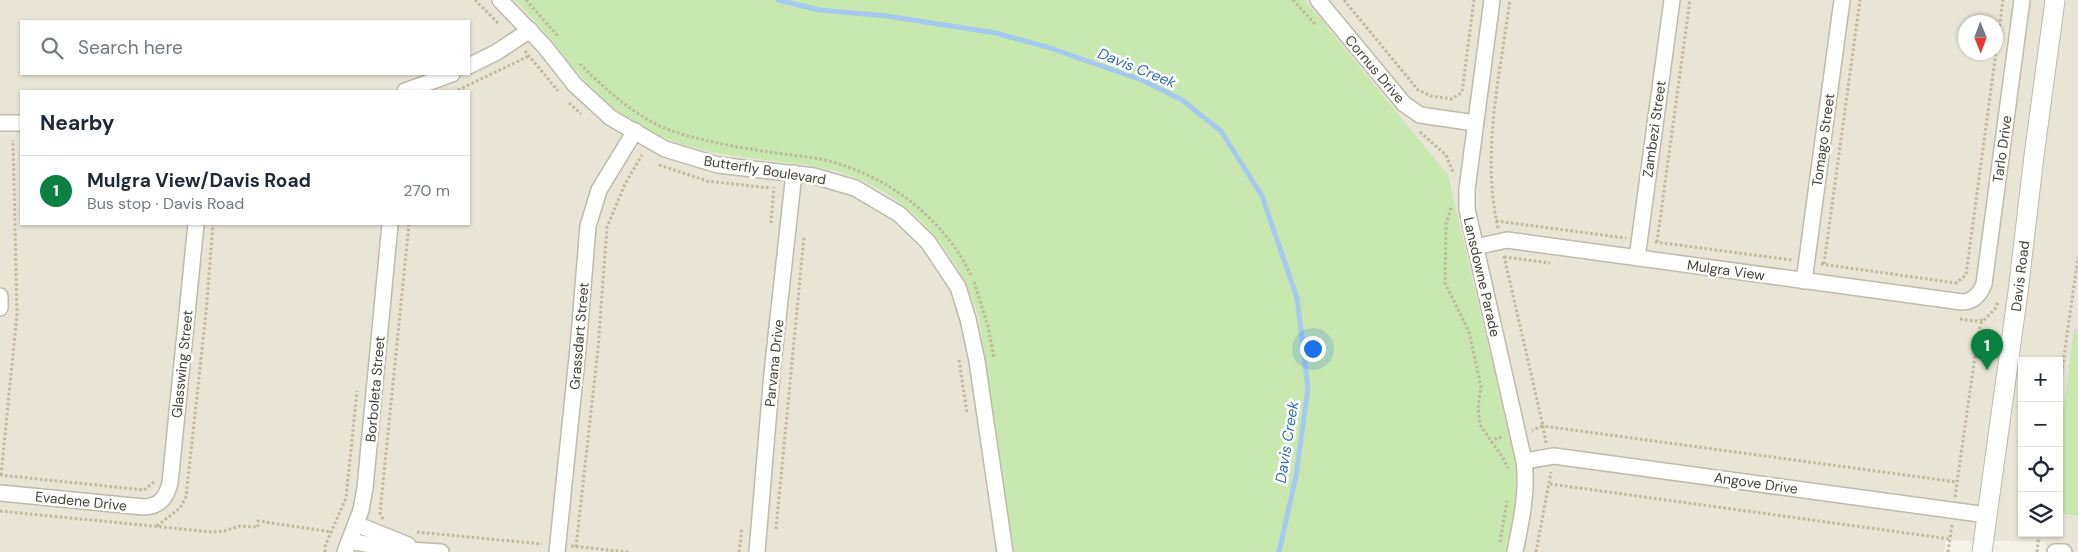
<!DOCTYPE html>
<html lang="en">
<head>
<meta charset="utf-8">
<style>
  :root { --surface:#fff; --page:#f2f2f3; --text:#1f2937; --muted:#747a83; --line:#e0e1e3; --accent:#0b8043 }
  body { margin:0; font-family:"DM Sans",sans-serif; background:var(--page); color:var(--text) }
  .controls { position:absolute; right:15px; bottom:15px; display:grid; overflow:hidden; border-radius:0px; box-shadow:0 1px 4px #0004 }
  .controls button { width:45px; height:45px; display:grid; place-items:center; padding:0; border:0; border-bottom:1px solid var(--line); background:var(--surface); color:var(--text); font:25px sans-serif }
  .compass { position:absolute; left:1958px; top:15px; width:45px; height:45px; border-radius:50%; background:var(--surface); box-shadow:0 1px 4px #0004; rotate:179deg }
  .you { position:absolute; left:1312px; top:348px; width:18px; height:18px; margin:-12px; border:4px solid #fff; border-radius:50%; background:#1a73e8; box-shadow:0 0 0 8px #1a73e833 }
  .badge { display:grid; place-items:center; width:32px; height:32px; border-radius:50%; background:var(--accent); color:#fff; font-size:16px; font-weight:700 }
  .pin { position:absolute; translate:-50% -41px; filter:drop-shadow(0 1px 2px #0008) }
  .pin::after { content:''; position:absolute; top:26px; width:18px; height:15px; background:inherit; clip-path:polygon(0 0,100% 0,50% 100%) }
  .list { margin:0; padding:0; list-style:none }
  h2 { display:flex; justify-content:space-between; align-items:center; height:65px; margin:0; padding:0 20px; font-size:21px }
  h2 small { font-size:16px; font-weight:400; color:var(--muted) }
  .list li { display:grid; grid-template-columns:32px 1fr auto; gap:15px; align-items:center; box-sizing:border-box; height:70px; padding:0 20px; border-top:1px solid var(--line) }
  .list b { display:block; font-size:19px; white-space:nowrap }
  .list p { margin:0; font-size:16px; white-space:nowrap; color:var(--muted) }
  .list em { font-size:16px; font-style:normal; color:var(--muted) }
  .icon { flex:none; width:28px; height:28px; fill:none; stroke:currentColor; stroke-width:2; stroke-linecap:round; stroke-linejoin:round }
  .map { position:relative; flex:none; width:2078px; height:552px; overflow:hidden }
  .search { position:absolute; background:var(--surface); box-shadow:0 1px 4px #0004; left:20px; top:20px; width:450px; height:55px; display:flex; align-items:center; gap:12px; box-sizing:border-box; padding:0 18px; border-radius:0px; color:var(--muted); font-size:19px }
  .panel { position:absolute; background:var(--surface); box-shadow:0 1px 4px #0004; left:20px; top:90px; width:450px; height:135px; border-radius:0px }
  .map>svg:first-child { display:block }
</style>
</head>
<body>
<div class="map">
<svg width="2078" height="552" viewBox="0 0 2078 552">
  <rect width="100%" height="100%" fill="#f4f1e8"/>
  <path fill="#e8e4d6" fill-rule="evenodd" d="M0 0H2078V552H2048L2045 542 1946 540 1944 552H0ZM21 21H469V74H21ZM1966 22H1996V52H1966ZM21 91H469V224H21ZM2022 361H2059V533H2022Z"/>
  <g fill="#c9e8b0">
    <path d="M515 0H1305L1448 175 1517 468 1515 507 1506 552H1014L979 318C955 241 896 179 813 166 758 157 703 158 652 132 588 100 563 48 515 0Z"/>
    <path d="M2074 329 2078 330V516L2059 513V439Z"/>
  </g>
  <g fill="none" stroke-linecap="round" stroke-linejoin="round">
    <path stroke="#a4caf0" stroke-width="5" d="M778 0 819 10 887 16 996 33 1047 47 1142 80 1182 100 1221 131 1262 196 1297 298 1308 388 1296 476 1279 552"/>
    <g stroke="#bfbaaa" stroke-width="18">
      <g id="minor">
        <path d="M500 0 545 47 575 85 611 118 665 149 718 165 814 176 855 188 899 214 928 242 958 287 968 319 977 361 1005 552"/>
        <path d="M1318 0 1404 104 1420 115 1475 123"/>
        <path d="M1492 0 1467 189V209L1524 461C1528 493 1521 521 1515 552"/>
        <path d="M469 66 497 52 530 30"/>
        <path d="M405 91 452 74"/>
        <path d="M0 123H21"/>
        <path d="M1475 247 1507 240 1962 302C1973 302 1980 294 1984 284L2022 0"/>
        <path d="M1637 258 1672 0"/>
        <path d="M1804 281 1842 0"/>
        <path d="M0 296V308"/>
        <path d="M1524 461 1554 456 1987 515"/>
        <path d="M0 493 144 507C160 506 166 498 170 483L196 224"/>
        <path d="M356 524 408 545"/>
        <path d="M349 541 393 549 441 552"/>
        <path d="M345 552 361 510 365 488 390 224"/>
        <path d="M557 552 578 348 588 226 599 190 635 131"/>
        <path d="M757 552 772 373 794 173"/>
        <path d="M2055 552H2064"/>
      </g>
    </g>
    <g stroke="#bfbaaa" stroke-width="21">
      <path id="tertiary" d="M1982 552 2018 292 2034 156 2055 0"/>
    </g>
    <g stroke="#c1b79b" stroke-width="3" stroke-dasharray="2.5 2.5" stroke-linecap="butt">
      <path d="M475 0 499 24"/>
      <path d="M526 0 558 36"/>
      <path d="M1293 0 1316 25"/>
      <path d="M1344 0 1418 90 1431 96 1452 99 1462 92 1474 0"/>
      <path d="M525 51 558 91"/>
      <path d="M580 64C606 90 638 119 672 131 706 142 741 148 776 153 796 156 816 157 836 163 894 180 946 222 972 277"/>
      <path d="M458 90 529 56"/>
      <path d="M569 103 581 114"/>
      <path d="M1420 132 1446 155 1453 172"/>
      <path d="M659 165 707 181 770 188"/>
      <path d="M1451 208 1446 224 1445 283 1469 332 1481 386 1478 408 1480 425 1503 458 1508 468"/>
      <path d="M1496 221 1626 238"/>
      <path d="M771 223 774 187"/>
      <path d="M1498 228C1481 153 1500 75 1510 0"/>
      <path d="M1655 242 1792 260"/>
      <path d="M1657 242 1690 0"/>
      <path d="M1504 256 1543 426 1532 430"/>
      <path d="M1504 257 1550 263"/>
      <path d="M1821 264 1956 283 1966 275 2003 0"/>
      <path d="M1824 264 1860 0"/>
      <path d="M974 282 988 326 994 358"/>
      <path d="M1960 319 1975 321 1983 320"/>
      <path d="M959 360 967 413"/>
      <path d="M2059 392 2078 257"/>
      <path d="M1491 443 1497 438 1504 437"/>
      <path d="M1546 443 1543 426 1957 482"/>
      <path d="M0 475 144 490 154 482"/>
      <path d="M1 475 17 314 13 140"/>
      <path d="M1550 484 1950 539"/>
      <path d="M1955 497 1978 335 1981 323 1995 309 1998 302"/>
      <path d="M0 511 212 532 224 531 240 526 258 527V521L332 532"/>
      <path d="M383 519 380 513 409 224"/>
      <path d="M157 526 180 508 186 497 206 313 213 224"/>
      <path d="M776 529 804 237"/>
      <path d="M417 532 542 544"/>
      <path d="M1500 542 1507 501"/>
      <path d="M571 546 628 552"/>
      <path d="M576 547 598 349 607 227 625 184 642 155"/>
      <path d="M325 552V546L346 498 357 391"/>
      <path d="M739 552 742 528"/>
      <path d="M1536 552 1551 472"/>
      <path d="M1948 552 1952 525"/>
      <path d="M2037 552 2039 533"/>
    </g>
    <use href="#minor" stroke="#fff" stroke-width="15"/>
    <use href="#tertiary" stroke="#fff" stroke-width="19"/>
  </g>
  <g text-anchor="middle" dominant-baseline="central" stroke-width="5" stroke-linejoin="round" paint-order="stroke">
    <g font-size="14" fill="#474236" stroke="#fff">
      <text transform="translate(1375 69) rotate(50)">Cornus Drive</text>
      <text transform="translate(1654 129) rotate(-82)">Zambezi Street</text>
      <text transform="translate(1823 140) rotate(-82)">Tomago Street</text>
      <text transform="translate(2002 149) rotate(-82)">Tarlo Drive</text>
      <text transform="translate(765 170) rotate(9)">Butterfly Boulevard</text>
      <text transform="translate(1726 270) rotate(8)">Mulgra View</text>
      <text transform="translate(2020 276) rotate(-83)">Davis Road</text>
      <text transform="translate(1482 277) rotate(77)">Lansdowne Parade</text>
      <text transform="translate(579 336) rotate(-85)">Grassdart Street</text>
      <text transform="translate(774 363) rotate(-84)">Parvana Drive</text>
      <text transform="translate(182 364) rotate(-84)">Glasswing Street</text>
      <text transform="translate(375 389) rotate(-85)">Borboleta Street</text>
      <text transform="translate(1756 483) rotate(8)">Angove Drive</text>
      <text transform="translate(81 501) rotate(6)">Evadene Drive</text>
    </g>
    <g font-size="15" font-style="italic" fill="#2f6eb3" stroke="#fff">
      <text transform="translate(1137 68) rotate(22)">Davis Creek</text>
      <text transform="translate(1287 442) rotate(-81)">Davis Creek</text>
    </g>
  </g>
</svg>
<div class="controls">
<button>+</button>
<button>−</button>
<button><svg class="icon" aria-label="locate" viewBox="0 0 24 24"><circle cx="12" cy="12" r="6"/><path d="M12 2v4M12 18v4M2 12h4M18 12h4"/></svg></button>
<button><svg class="icon" aria-label="layers" viewBox="0 0 24 24"><path d="M12 4l9 5-9 5-9-5zM3 14l9 5 9-5"/></svg></button>
</div>
<svg class="compass" viewBox="-18 -18 36 36"><path d="M0-13l5 13h-10z" fill="#e53935"/><path d="M0 13l5-13h-10z" fill="#747a83"/></svg>
<div class="you"></div>
<div class="pin badge" style="left:1987px;top:370px">1</div>
<div class="search"><svg class="icon" aria-label="search" viewBox="0 0 24 24"><circle cx="10" cy="10" r="6"/><path d="M15 15l6 6"/></svg>Search here</div>
<section class="panel">
<h2>Nearby<small></small></h2>
<ul class="list">
<li><span class="badge">1</span><div><b>Mulgra View/Davis Road</b><p>Bus stop · Davis Road</p></div><em>270 m</em></li>
</ul>
</section>
</div>
</body>
</html>
